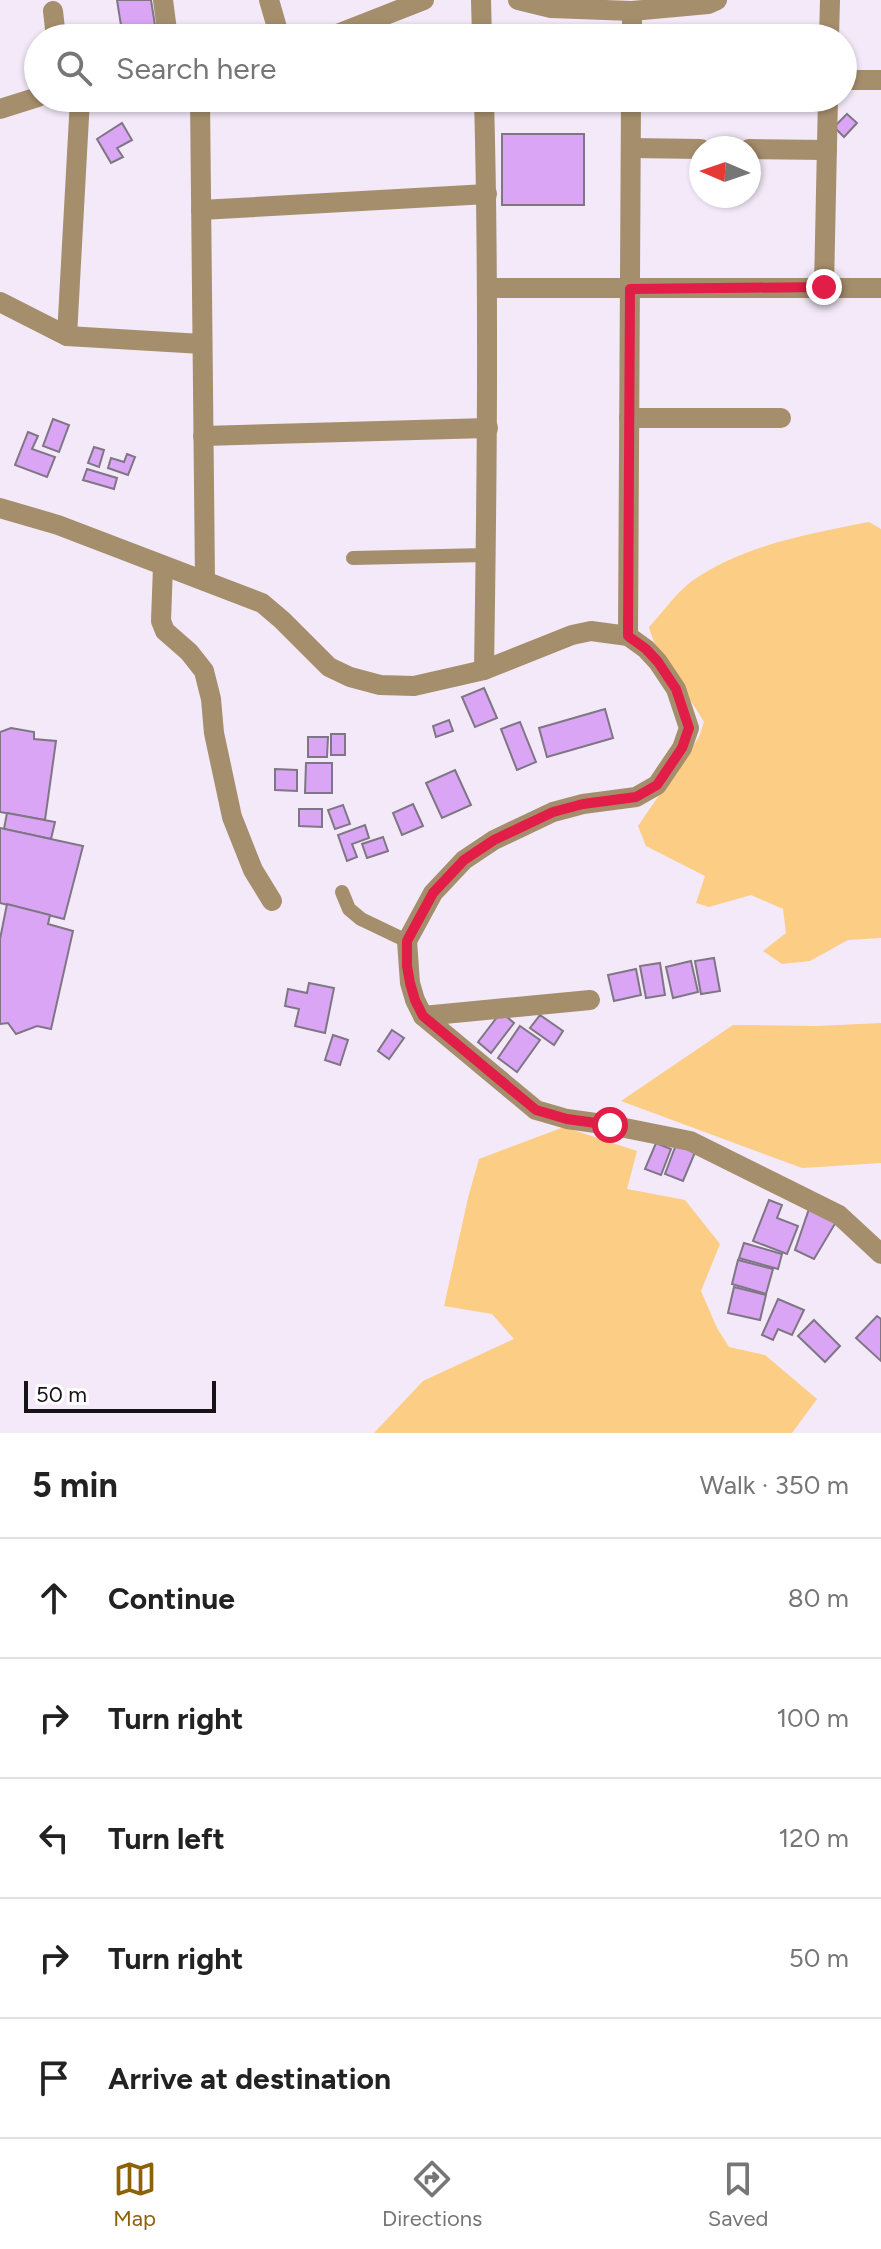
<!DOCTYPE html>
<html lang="en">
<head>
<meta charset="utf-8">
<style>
  :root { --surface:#fff; --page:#f2f2f2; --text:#222; --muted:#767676; --line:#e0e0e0; --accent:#8d6106 }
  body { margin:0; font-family:Figtree,sans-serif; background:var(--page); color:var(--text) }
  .compass { position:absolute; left:689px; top:136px; width:72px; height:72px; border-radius:50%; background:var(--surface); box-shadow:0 2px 6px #0004; rotate:272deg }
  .scale { position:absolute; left:24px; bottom:20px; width:192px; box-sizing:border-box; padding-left:8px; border:4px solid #161318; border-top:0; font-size:22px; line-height:28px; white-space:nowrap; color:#161318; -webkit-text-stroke:6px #fff; paint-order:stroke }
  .stop { position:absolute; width:24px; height:24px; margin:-18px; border:6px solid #e11d48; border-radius:50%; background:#fff }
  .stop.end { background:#e11d48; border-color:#fff; box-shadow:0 2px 8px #0008 }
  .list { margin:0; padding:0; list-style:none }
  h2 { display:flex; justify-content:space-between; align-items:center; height:104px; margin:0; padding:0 32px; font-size:34px }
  h2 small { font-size:26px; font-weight:400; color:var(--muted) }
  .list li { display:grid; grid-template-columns:52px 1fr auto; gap:24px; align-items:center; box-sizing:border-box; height:120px; padding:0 32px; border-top:2px solid var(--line) }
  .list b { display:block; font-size:30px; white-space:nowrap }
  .list em { font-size:26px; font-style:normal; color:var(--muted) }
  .icon { flex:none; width:44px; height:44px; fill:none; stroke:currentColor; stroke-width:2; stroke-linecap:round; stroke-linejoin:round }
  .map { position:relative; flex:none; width:881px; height:1433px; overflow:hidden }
  .search { position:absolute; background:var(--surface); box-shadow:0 2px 6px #0004; left:24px; right:24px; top:24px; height:88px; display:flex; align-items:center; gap:20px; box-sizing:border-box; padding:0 28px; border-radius:44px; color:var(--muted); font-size:30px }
  .sheet { height:704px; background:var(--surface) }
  nav { display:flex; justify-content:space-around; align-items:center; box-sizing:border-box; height:112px; border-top:2px solid var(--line); background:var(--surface); font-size:22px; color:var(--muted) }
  nav a { display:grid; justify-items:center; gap:4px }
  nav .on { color:var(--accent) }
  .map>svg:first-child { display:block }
</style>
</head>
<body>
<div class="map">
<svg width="881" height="1433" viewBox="0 0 881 1433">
  <rect width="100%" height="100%" fill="#f3e9f8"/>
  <g fill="#fccd84">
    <path d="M869 522 881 529V938L848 940 810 961 782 964 763 951 786 933 783 909 751 895 709 907 696 903 705 876 646 846 638 826 699 737 704 722C688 693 656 657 649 627 663 612 676 593 692 581 744 545 808 534 869 522Z"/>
    <path d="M881 1023V1163L802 1168 621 1101 733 1025 818 1026Z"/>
    <path d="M564 1127 637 1151 627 1189 685 1200 720 1244 701 1291 717 1328 729 1347 765 1355 817 1399 792 1433H374L423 1381 514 1339 492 1314 444 1306 468 1198 479 1159Z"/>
  </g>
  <g fill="#daa5f4" stroke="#7f7684" stroke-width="2">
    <path d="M117 0H151L157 38H123Z"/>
    <path d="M847 114 857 123 844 137 834 127Z"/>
    <path d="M122 123 132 140 117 148 123 157 111 163 97 139Z"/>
    <rect x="502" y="134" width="82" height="71"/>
    <path d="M53 419 69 425 59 452 43 446Z"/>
    <path d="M28 432 38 436 32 449 55 457 47 477 15 465Z"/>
    <path d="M94 447 104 450 99 467 88 463Z"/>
    <path d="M127 454 135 457 128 475 108 468 111 458 124 462Z"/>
    <path d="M87 469 117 478 114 489 83 480Z"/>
    <path d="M484 688 497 718 475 727 462 697Z"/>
    <path d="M605 709 613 738 547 757 539 728Z"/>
    <path d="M449 720 453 731 436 737 433 726Z"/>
    <path d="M520 722 536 762 517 770 501 729Z"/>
    <path d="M11 728 34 732V739L56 741 45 820 0 812V732Z"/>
    <rect x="331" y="734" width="14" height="21"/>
    <path d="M308 737H328L327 757H308Z"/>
    <path d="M306 763H332V793H305Z"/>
    <path d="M275 769 297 770V791L275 790Z"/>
    <path d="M455 770 471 805 442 818 426 783Z"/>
    <path d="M413 804 423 826 402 835 393 813Z"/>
    <path d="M343 805 350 824 335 829 328 810Z"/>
    <path d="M299 809H322V827L299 826Z"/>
    <path d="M7 813 55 822 51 839 4 829Z"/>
    <path d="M365 825 369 838 352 844 357 857 347 861 338 835Z"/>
    <path d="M0 828 83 846 64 919 0 903Z"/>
    <path d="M383 837 388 851 367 858 362 844Z"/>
    <path d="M7 904 50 915 48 924 73 931 51 1029 37 1026 16 1034 8 1023 0 1024V939Z"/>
    <path d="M714 958 720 991 701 994 695 961Z"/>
    <path d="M691 961 698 992 673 998 666 967Z"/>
    <path d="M660 963 665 995 646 998 640 966Z"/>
    <path d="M636 969 641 995 614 1001 608 975Z"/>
    <path d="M309 983 334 988 325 1033 295 1026 299 1009 285 1006 288 989 307 993Z"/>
    <path d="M501 1012 514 1023 491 1053 478 1042Z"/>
    <path d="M540 1015 563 1031 554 1045 530 1028Z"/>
    <path d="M520 1026 540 1040 517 1072 498 1058Z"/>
    <path d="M392 1030 404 1038 389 1059 378 1051Z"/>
    <path d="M333 1035 348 1040 340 1065 325 1060Z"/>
    <path d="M677 1142 696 1150 683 1181 665 1174Z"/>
    <path d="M656 1143 671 1149 661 1175 645 1169Z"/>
    <path d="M769 1200 782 1205 777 1218 798 1226 787 1254 753 1241Z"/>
    <path d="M809 1209 836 1222 814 1259 795 1250Z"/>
    <path d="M744 1243 782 1254 778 1269 739 1258Z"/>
    <path d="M738 1260 773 1269 766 1294 732 1284Z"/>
    <path d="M734 1287 766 1295 760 1320 728 1313Z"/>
    <path d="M778 1299 804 1310 792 1335 778 1329 773 1340 762 1335Z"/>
    <path d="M877 1316 881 1319V1361L856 1338Z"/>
    <path d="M814 1320 840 1346 825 1362 798 1336Z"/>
  </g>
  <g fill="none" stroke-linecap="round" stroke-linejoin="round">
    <g stroke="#a58e6c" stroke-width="14">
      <path d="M353 558 486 555"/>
      <path d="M342 892 349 909 361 919 407 941"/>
    </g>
    <g stroke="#a58e6c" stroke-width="20">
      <path d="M163 0 168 38"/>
      <path d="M269 0 280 38"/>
      <path d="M481 0 482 38"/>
      <path d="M518 0 551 8 632 11 708 4 717 0"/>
      <path d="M53 11 56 38"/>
      <path d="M327 38 424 0"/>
      <path d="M632 38V11"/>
      <path d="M829 38 830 0"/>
      <path d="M843 80H881"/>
      <path d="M200 98 205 581"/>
      <path d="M0 109 38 97"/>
      <path d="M631 148 701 149"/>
      <path d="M749 149 827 150"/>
      <path d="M201 210 487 194"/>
      <path d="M824 287 828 98"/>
      <path d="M487 288H881"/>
      <path d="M0 302 67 336 202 344"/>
      <path d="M67 336 80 99"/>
      <path d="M629 418H781"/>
      <path d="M203 436 488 428"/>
      <path d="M0 508 58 525 262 603 282 620 329 667 350 677 380 685 414 686 484 670 572 635 591 631 628 636 646 649 658 662 676 689 689 728 682 748 657 785 636 797 583 804 553 812 494 840 464 860 433 893 407 941 410 983 415 1000 423 1016 536 1110 567 1119 610 1125 690 1141 839 1215 881 1254"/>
      <path d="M163 566 161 621 165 631 189 652 204 671 211 699 214 733 232 817 253 870 272 901"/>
      <path d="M628 636 631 98"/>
      <path d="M484 670C487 479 489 288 484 98"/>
      <path d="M423 1016 590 1000"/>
    </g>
  </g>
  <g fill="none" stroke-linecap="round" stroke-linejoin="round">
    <path stroke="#e11d48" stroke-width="10" d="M610 1125 567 1119 536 1110 423 1016 415 1000 410 983 407 966V941L433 893 464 860 494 840 553 812 583 804 636 797 657 785 682 748 689 728 676 689 658 662 646 649 628 636 630 289 824 287"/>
  </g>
</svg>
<svg class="compass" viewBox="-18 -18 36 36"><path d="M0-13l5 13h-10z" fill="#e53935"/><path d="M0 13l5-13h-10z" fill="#767676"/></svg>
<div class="scale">50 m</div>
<div class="stop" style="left:610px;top:1125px"></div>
<div class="stop end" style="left:824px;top:287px"></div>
<div class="search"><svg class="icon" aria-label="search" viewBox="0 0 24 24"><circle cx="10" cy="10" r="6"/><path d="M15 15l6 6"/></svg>Search here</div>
</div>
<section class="sheet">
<h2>5 min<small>Walk · 350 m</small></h2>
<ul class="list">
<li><svg class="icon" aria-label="ahead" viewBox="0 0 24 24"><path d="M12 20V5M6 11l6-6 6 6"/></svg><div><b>Continue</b></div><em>80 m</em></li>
<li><svg class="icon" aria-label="right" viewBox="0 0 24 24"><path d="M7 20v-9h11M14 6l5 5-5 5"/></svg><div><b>Turn right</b></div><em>100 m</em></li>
<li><svg class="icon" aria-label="left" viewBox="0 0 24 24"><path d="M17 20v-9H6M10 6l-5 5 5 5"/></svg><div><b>Turn left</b></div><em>120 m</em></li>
<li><svg class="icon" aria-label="right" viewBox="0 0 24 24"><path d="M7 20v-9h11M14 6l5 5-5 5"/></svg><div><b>Turn right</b></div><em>50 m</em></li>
<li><svg class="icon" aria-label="arrive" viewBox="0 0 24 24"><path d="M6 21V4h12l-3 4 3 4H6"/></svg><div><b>Arrive at destination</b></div></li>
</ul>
</section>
<nav>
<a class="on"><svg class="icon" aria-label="map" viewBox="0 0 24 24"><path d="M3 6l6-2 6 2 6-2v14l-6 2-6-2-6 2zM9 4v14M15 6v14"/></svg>Map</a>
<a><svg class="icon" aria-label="directions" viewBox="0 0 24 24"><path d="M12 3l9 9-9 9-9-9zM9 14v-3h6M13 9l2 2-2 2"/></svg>Directions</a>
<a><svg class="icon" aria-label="saved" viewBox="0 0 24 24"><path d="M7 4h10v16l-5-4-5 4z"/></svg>Saved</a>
</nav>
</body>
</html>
